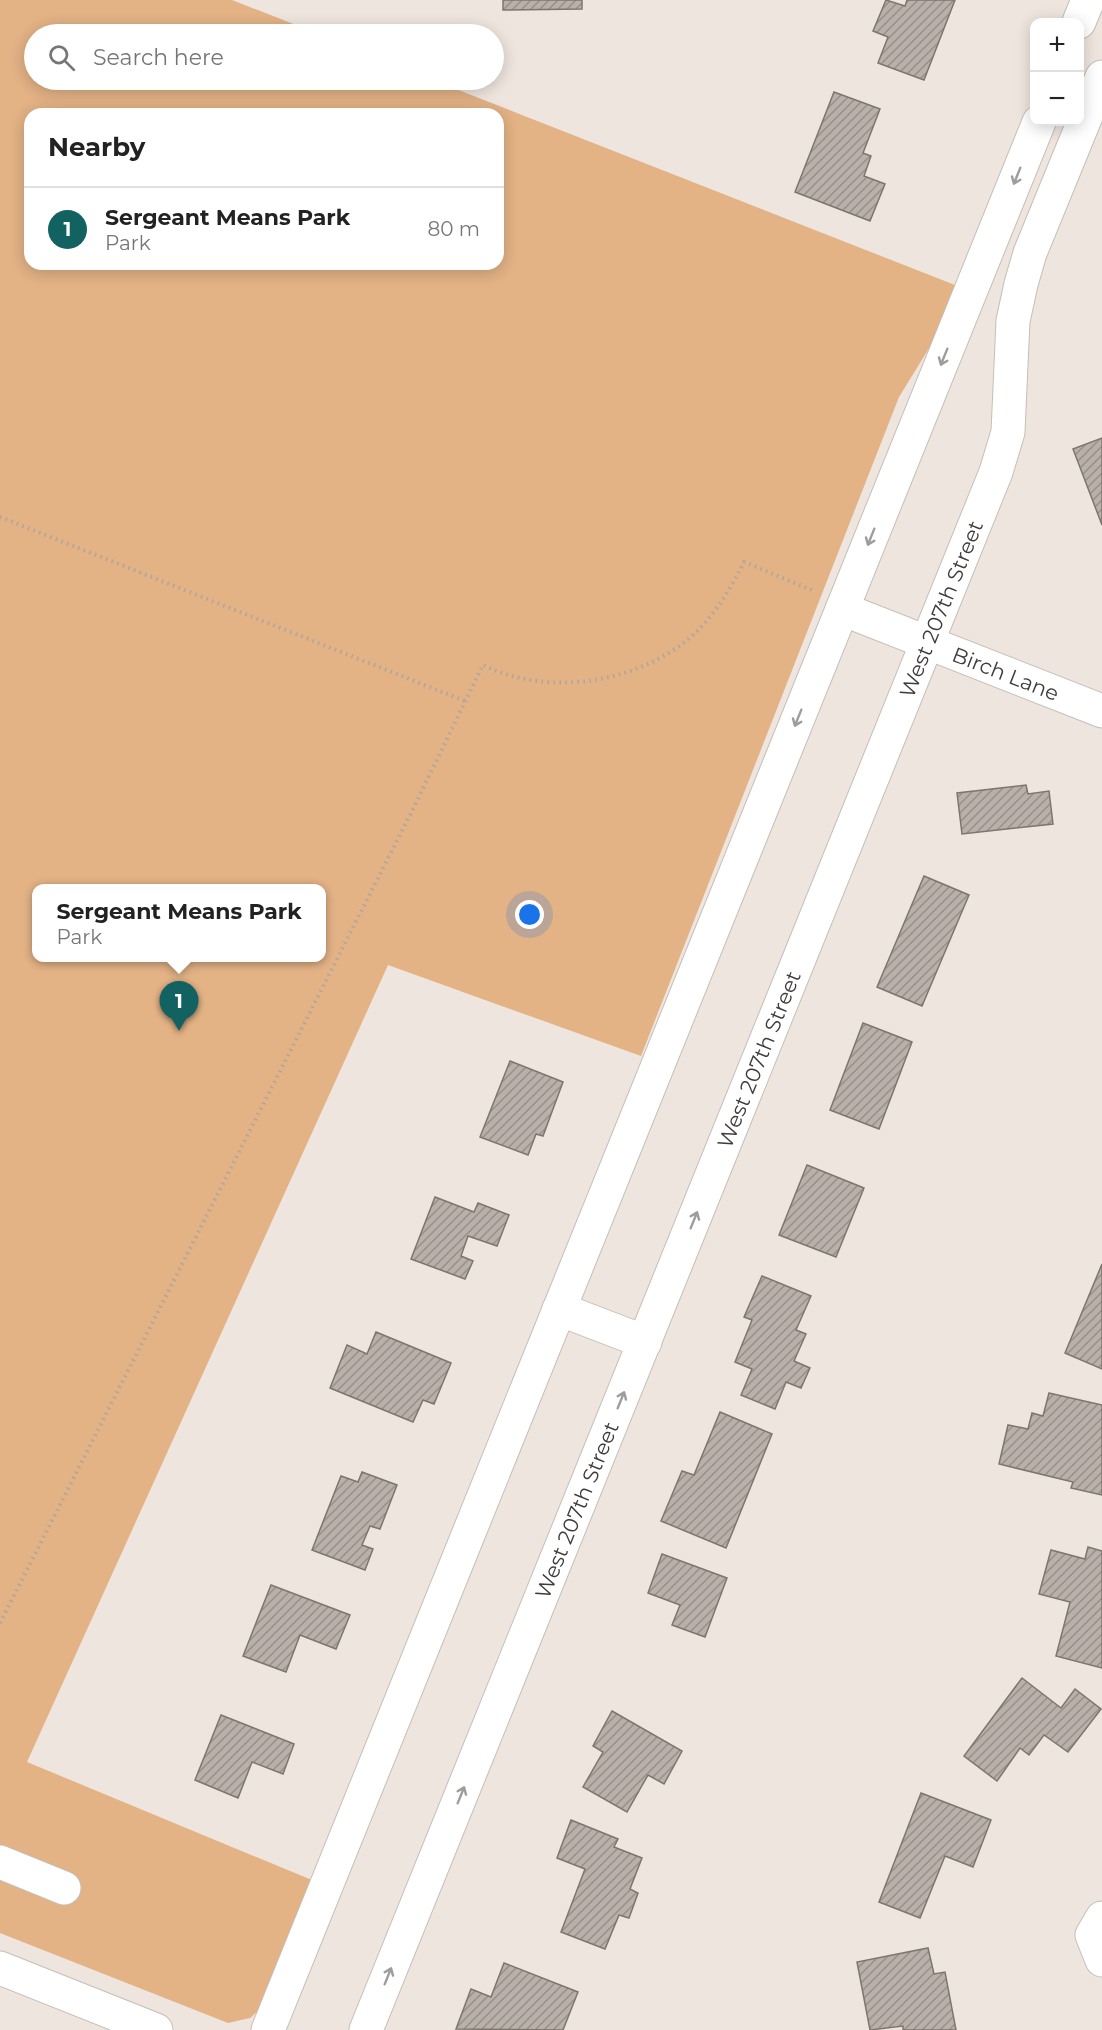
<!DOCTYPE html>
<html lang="en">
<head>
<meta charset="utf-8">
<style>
  :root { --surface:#fff; --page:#f6f6f6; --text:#222; --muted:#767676; --line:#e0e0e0; --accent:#126262 }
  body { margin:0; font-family:Montserrat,sans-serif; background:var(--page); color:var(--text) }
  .controls { position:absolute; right:18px; top:18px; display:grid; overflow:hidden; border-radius:12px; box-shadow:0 3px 15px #0003 }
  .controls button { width:54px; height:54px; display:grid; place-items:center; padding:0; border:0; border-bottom:2px solid var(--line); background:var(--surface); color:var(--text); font:30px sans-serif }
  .you { position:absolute; left:530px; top:915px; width:21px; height:21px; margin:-15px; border:4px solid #fff; border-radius:50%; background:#1a73e8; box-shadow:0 0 0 9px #1a73e833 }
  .badge { display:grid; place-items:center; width:39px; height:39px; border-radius:50%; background:var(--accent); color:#fff; font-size:20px; font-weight:700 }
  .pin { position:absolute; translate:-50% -50px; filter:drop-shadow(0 2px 3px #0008) }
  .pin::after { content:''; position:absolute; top:32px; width:21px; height:18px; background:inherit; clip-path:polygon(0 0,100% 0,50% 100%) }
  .popup { position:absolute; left:32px; top:884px; width:294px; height:78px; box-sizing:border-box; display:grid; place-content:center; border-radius:12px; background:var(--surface); filter:drop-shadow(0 2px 4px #0005); font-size:20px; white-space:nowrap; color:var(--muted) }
  .popup b { font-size:22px; color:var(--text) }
  .popup::after { content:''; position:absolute; left:50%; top:100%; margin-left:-12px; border:12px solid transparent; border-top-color:var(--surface) }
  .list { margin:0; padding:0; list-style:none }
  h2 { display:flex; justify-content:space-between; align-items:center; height:78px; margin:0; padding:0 24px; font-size:26px }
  h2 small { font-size:20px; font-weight:400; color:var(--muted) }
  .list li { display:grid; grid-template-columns:39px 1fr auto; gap:18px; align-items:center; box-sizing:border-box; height:84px; padding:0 24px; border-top:2px solid var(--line) }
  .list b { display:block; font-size:22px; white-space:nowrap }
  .list p { margin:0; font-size:20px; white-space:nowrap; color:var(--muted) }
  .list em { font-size:20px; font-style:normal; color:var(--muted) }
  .icon { flex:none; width:33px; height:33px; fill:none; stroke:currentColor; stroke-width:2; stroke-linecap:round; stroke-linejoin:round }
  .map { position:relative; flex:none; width:1102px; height:2030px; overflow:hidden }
  .search { position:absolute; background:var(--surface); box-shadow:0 3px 15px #0003; left:24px; top:24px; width:480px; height:66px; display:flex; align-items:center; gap:15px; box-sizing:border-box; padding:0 21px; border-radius:33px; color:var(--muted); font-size:22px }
  .panel { position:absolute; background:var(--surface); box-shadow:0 3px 15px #0003; left:24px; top:108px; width:480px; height:162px; border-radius:18px }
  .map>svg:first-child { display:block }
</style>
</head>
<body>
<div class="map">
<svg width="1102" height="2030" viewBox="0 0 1102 2030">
  <defs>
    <pattern id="building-hatch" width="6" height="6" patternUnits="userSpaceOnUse" patternTransform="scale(1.5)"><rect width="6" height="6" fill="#b8b0a9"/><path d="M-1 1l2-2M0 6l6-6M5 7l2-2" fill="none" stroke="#97908b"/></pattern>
  </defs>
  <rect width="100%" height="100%" fill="#eee5de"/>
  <path fill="#e3b285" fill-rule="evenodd" d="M0 0H232L319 34H34V80H433L960 287 939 332 899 397 641 1056 388 965 27 1762 319 1883 271 2000 250 2018 228 2023 0 1933ZM30 114H498V264H30ZM36 888H322V958H36Z"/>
  <g fill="url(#building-hatch)" stroke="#7d766f" stroke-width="1.5">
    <path d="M503 0H582V9L503 10Z"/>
    <path d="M886 0 905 6 907 0H955L924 80 878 63 888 37 873 31Z"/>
    <path d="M834 92 880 109 863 153 871 156 864 176 885 184 870 221 795 192Z"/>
    <path d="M1102 438V525L1073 449Z"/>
    <path d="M1026 785 1028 794 1049 791 1053 824 962 834 957 793Z"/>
    <path d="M924 876 969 895 922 1006 877 987Z"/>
    <path d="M863 1023 912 1042 879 1129 830 1110Z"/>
    <path d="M510 1061 563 1082 543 1136 536 1134 528 1155 480 1137Z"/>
    <path d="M807 1165 864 1188 836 1257 779 1235Z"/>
    <path d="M435 1197 474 1212 478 1203 509 1215 497 1246 468 1236 461 1256 473 1261 465 1279 411 1259Z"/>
    <path d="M1102 1264V1369L1065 1353Z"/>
    <path d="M762 1276 811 1296 796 1330 806 1334 794 1361 810 1368 801 1388 786 1382 775 1409 741 1395 752 1369 735 1362 752 1320 744 1317Z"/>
    <path d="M376 1332 451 1363 434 1404 423 1400 413 1422 330 1388 347 1345 367 1354Z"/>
    <path d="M1049 1393 1102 1405V1495L1071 1488 1073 1482 999 1464 1008 1425 1028 1429 1032 1413 1043 1416Z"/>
    <path d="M720 1412 772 1434 726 1548 661 1521 682 1471 694 1475Z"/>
    <path d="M362 1472 397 1485 380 1529 370 1526 362 1545 373 1549 365 1570 312 1550 341 1476 358 1482Z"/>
    <path d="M1088 1547 1102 1551V1668L1056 1656 1070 1602 1039 1594 1051 1550 1085 1559Z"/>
    <path d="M662 1554 727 1578 705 1637 672 1625 680 1605 648 1593Z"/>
    <path d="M271 1585 350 1615 336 1649 300 1635 286 1672 243 1656Z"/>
    <path d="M1022 1678 1061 1708 1075 1689 1101 1709 1068 1752 1044 1735 1029 1755 1020 1748 997 1781 964 1756Z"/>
    <path d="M612 1711 682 1751 664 1784 648 1775 627 1812 583 1787 603 1752 593 1746Z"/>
    <path d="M221 1715 294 1744 283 1774 252 1762 238 1798 195 1780Z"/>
    <path d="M921 1793 991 1820 973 1867 945 1856 920 1918 879 1902Z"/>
    <path d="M571 1820 618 1839 614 1847 642 1858 630 1889 638 1893 629 1918 619 1915 605 1949 561 1932 585 1869 557 1858Z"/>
    <path d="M928 1948 934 1974 945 1972 956 2030H903V2026L870 2030 857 1962Z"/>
    <path d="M504 1963 578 1992 563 2030 456 2029 471 1989 491 1997Z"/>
  </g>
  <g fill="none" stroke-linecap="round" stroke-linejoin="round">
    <g stroke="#c6beb7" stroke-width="35">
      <g id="minor">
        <path d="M1079 22 1088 0"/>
        <path id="s1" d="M842 609 1102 711"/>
        <path d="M559 1309 645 1342"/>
        <path d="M0 1862 64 1888"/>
        <path d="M1102 1918 1092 1935 1102 1960"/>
        <path d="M268 2030 1039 122"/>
        <path id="s2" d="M366 2030 996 472 1008 432 1013 321 1021 284 1030 253 1102 77"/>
      </g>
    </g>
    <g stroke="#c6beb7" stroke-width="35">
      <path id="major" d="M0 1968 156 2030"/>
    </g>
    <g stroke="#ada6a0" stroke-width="4" stroke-dasharray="1.5 4.5" stroke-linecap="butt">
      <path d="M0 517 465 701"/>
      <path d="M0 1623 411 813 483 665C548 697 635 684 691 637 714 616 730 590 744 562L814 591"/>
    </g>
    <use href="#minor" stroke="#fff" stroke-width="33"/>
    <use href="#major" stroke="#fff" stroke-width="33"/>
  </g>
  <defs><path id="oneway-shaft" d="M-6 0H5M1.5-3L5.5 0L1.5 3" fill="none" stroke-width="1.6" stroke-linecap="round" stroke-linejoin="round" transform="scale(1.5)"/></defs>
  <g stroke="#9f9d9c">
    <use href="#oneway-shaft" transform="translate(1017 176) rotate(112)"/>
    <use href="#oneway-shaft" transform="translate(944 357) rotate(112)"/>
    <use href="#oneway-shaft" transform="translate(871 537) rotate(112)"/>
    <use href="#oneway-shaft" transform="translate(798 718) rotate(112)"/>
    <use href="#oneway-shaft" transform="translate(694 1220) rotate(-68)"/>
    <use href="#oneway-shaft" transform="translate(621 1400) rotate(-68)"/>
    <use href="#oneway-shaft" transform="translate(461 1795) rotate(-68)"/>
    <use href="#oneway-shaft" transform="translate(388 1976) rotate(-68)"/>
  </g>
  <g text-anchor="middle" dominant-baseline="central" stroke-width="4.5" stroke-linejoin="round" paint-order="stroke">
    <g font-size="21" fill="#3f3b38" stroke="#fbf2eb">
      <text stroke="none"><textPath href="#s2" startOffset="1533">West 207th Street</textPath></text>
      <text stroke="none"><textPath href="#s1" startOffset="176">Birch Lane</textPath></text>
      <text stroke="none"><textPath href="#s2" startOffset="1047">West 207th Street</textPath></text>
      <text stroke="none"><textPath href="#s2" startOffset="561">West 207th Street</textPath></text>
    </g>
  </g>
</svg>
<div class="controls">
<button>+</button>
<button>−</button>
</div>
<div class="you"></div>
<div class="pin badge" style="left:179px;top:1031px">1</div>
<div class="popup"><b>Sergeant Means Park</b>Park</div>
<div class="search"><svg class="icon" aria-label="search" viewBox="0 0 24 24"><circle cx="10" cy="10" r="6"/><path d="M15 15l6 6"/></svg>Search here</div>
<section class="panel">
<h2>Nearby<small></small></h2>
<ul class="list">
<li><span class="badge">1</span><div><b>Sergeant Means Park</b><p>Park</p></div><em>80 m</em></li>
</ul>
</section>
</div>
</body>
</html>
